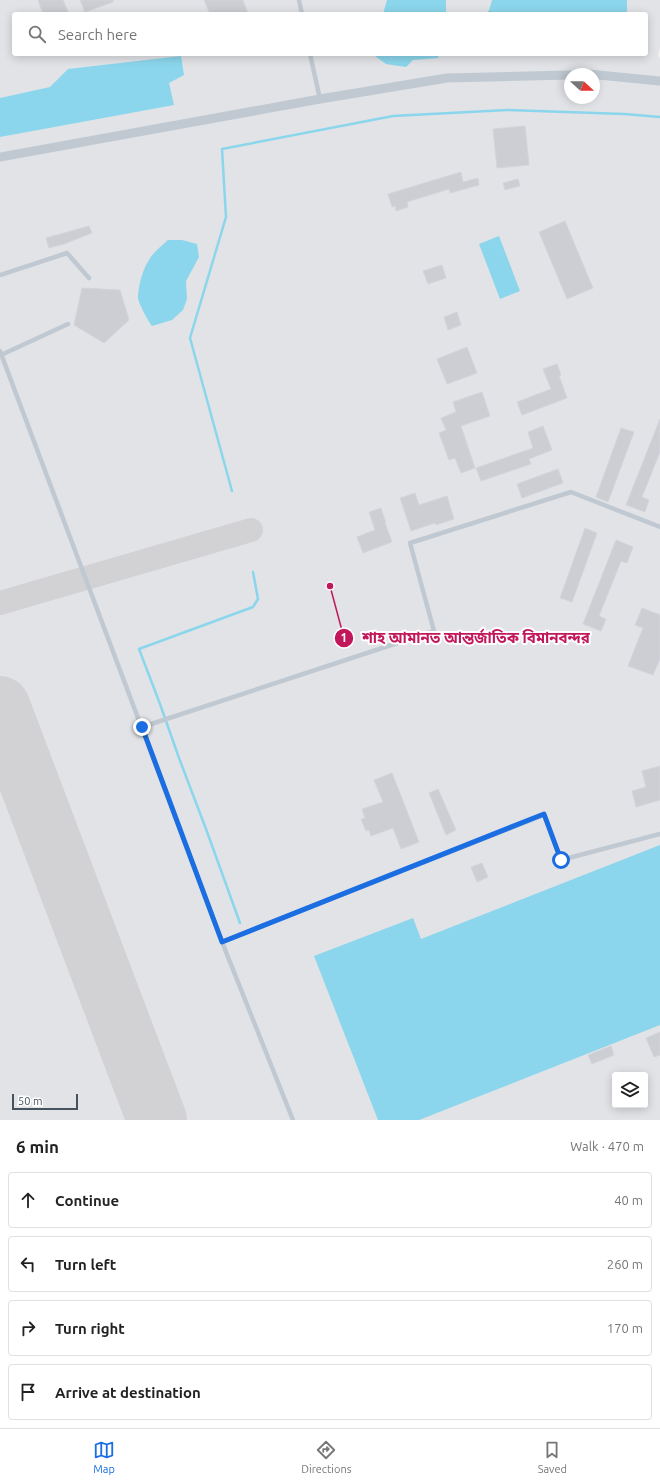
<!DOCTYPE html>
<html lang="en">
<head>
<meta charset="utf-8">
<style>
  :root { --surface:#fff; --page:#f6f6f6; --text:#222; --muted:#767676; --line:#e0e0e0; --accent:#1a6ee1 }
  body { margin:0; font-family:Ubuntu,"Noto Sans Bengali",sans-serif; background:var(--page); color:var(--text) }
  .controls { position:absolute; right:12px; bottom:12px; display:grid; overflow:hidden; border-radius:4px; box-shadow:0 2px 10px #0003 }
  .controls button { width:36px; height:36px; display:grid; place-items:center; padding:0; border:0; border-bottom:1px solid var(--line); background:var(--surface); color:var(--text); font:20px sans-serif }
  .compass { position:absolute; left:564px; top:68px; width:36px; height:36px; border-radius:50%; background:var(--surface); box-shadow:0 2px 10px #0003; rotate:111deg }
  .scale { position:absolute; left:12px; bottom:10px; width:66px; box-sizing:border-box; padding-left:4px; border:2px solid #47525d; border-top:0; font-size:11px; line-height:14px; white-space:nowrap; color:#47525d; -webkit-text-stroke:3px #fff; paint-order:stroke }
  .stop { position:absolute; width:12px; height:12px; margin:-9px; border:3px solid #1a6ee1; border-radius:50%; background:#fff }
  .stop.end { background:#1a6ee1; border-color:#fff; box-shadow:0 1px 4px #0008 }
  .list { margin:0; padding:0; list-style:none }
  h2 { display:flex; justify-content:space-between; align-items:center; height:52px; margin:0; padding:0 16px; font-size:17px }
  h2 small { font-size:13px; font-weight:400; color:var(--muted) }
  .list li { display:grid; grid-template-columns:26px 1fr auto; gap:12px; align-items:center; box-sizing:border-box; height:56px; margin:0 8px 8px; padding:0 8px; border:1px solid var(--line); border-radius:4px }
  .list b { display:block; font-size:15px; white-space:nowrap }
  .list em { font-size:13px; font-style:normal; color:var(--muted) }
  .icon { flex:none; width:22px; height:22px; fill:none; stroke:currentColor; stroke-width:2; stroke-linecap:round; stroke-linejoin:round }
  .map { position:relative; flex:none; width:660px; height:1120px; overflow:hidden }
  .search { position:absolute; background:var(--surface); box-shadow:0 2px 10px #0003; left:12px; right:12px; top:12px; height:44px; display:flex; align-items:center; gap:10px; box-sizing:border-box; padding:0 14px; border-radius:4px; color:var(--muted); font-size:15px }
  .sheet { height:308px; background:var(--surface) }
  nav { display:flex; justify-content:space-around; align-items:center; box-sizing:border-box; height:56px; border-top:1px solid var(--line); background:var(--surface); font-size:11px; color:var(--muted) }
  nav a { display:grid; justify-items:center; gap:2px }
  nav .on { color:var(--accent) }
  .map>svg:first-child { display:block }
</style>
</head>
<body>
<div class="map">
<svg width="660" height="1120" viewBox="0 0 660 1120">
  <rect width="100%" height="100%" fill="#f2efef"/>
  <path fill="#e1e3e7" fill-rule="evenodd" d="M0 0H660V47L658 55 660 59V1120H0ZM14 14H646V54H14ZM570 74H594V98H570ZM615 1075H645V1105H615Z"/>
  <g fill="#8bd6ec">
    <path d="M387 0H446V14H383Z"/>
    <path d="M492 0H627V14H488Z"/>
    <path d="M375 54H439L438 58 413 60 406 67 386 64 375 56Z"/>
    <path d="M181 56 184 75 169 83 174 105 0 137V98L50 87 68 69Z"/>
    <path d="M499 236 520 291 500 299 479 244Z"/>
    <path d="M168 240H182L197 244 199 257 186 281 187 299 183 310 172 320 152 326C148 321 139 304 138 298 138 288 143 268 149 260 153 252 162 246 168 240Z"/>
    <path d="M660 845V1025L419 1120H378L314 956 413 918 421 939Z"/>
  </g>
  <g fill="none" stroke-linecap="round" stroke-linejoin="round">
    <g stroke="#8bd6ec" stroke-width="2.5">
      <path d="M232 491 190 338 226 217 222 149 393 116 507 110 624 114 660 117"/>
      <path d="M240 923 206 829 179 758 160 704 139 649 253 607 258 599 253 572"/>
    </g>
    <path stroke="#d2d2d4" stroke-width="24" d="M0 603 251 530"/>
    <path stroke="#d2d2d4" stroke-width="60" d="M0 706 157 1120"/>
  </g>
  <g fill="#ccced4" stroke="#d3d5db">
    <path d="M38 0H63L69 14H43Z"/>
    <path d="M80 0H113V2L85 12Z"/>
    <path d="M204 0H243L248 14H210Z"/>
    <path d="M525 126 529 165 497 168 493 129Z"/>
    <path d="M461 172 463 182 478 178 479 185 450 193 449 189 407 202 408 207 396 211 395 206 392 207 388 194Z"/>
    <path d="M518 179 520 186 505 190 503 183Z"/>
    <path d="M565 221 593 288 567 299 539 232Z"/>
    <path d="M89 226 92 233 64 244 49 248 46 238Z"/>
    <path d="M442 265 446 278 428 284 423 271Z"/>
    <path d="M82 288 120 290 129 320 104 343 74 325Z"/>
    <path d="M457 312 461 325 448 330 444 317Z"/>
    <path d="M467 347 477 373 447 384 437 359Z"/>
    <path d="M557 364 561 375 559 376 567 398 522 415 517 402 551 389 543 369Z"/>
    <path d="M482 392 490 416 461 426 475 468 461 473 455 458 449 460 439 433 446 430 441 418 456 412 453 402Z"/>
    <path d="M660 419V452L642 497 649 500 645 512 626 505Z"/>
    <path d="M543 426 552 450 529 459 531 464 481 481 476 468 533 448 528 432Z"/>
    <path d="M621 428 634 432 608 502 596 497Z"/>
    <path d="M558 469 563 483 522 498 517 484Z"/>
    <path d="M415 493 419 505 447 496 454 519 436 525 435 523 411 531 400 498Z"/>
    <path d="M381 508 386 523H385L392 542 363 553 357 537 375 530 369 512Z"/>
    <path d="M585 528 597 533 572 602 560 598Z"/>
    <path d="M616 540 633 547 627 563 621 561 599 616 606 619 601 631 583 624Z"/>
    <path d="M642 608 660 615V659L653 675 628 666 643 628 635 625Z"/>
    <path d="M660 766V800L636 807 632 791 646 787 642 771Z"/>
    <path d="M392 773 419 842 401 849 393 828 371 836 369 830 366 831 361 819 365 818 362 809 383 802 374 780Z"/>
    <path d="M438 789 456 830 446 835 429 793Z"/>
    <path d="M482 863 488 877 477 882 471 867Z"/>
    <path d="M660 1032V1055L654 1057 646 1038Z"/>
    <path d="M611 1046 614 1055 592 1064 588 1055Z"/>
  </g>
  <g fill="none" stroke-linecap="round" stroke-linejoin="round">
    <path stroke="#76cda3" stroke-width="1.5" stroke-dasharray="3 2" stroke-linecap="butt" d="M488 12 500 14"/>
    <g stroke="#c0c9d1" stroke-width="4.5">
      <path d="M299 0 302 14"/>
      <path d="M310 54 320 99"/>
      <path d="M0 275 67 253 89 278"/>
      <path d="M0 351 226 952 293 1120"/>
      <path d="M1 355 68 324"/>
      <path d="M142 727 434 631 410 543 571 492 660 527"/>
      <path d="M222 942 544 815 561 860 660 834"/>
    </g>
    <g stroke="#c0c9d1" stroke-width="9">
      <path d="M588 74 660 81"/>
      <path d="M0 157 320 99 447 78 570 75"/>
    </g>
  </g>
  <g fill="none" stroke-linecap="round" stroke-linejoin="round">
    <path stroke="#1a6ee1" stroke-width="5" d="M142 727 222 942 544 814 561 860"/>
  </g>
  <path fill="none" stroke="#c2185b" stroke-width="1.5" d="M330 586L344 638"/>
  <g fill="#c2185b" stroke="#fff" stroke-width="1.5">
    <circle cx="330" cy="586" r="4"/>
    <circle cx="344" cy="638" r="10"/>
  </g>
  <g font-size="12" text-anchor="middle" font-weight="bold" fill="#fff">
    <text x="344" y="642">1</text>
  </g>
  <g font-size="15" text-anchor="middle" font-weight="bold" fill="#c2185b" stroke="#fff" stroke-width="4" stroke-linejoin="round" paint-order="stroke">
    <text x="476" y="643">শাহ আমানত আন্তর্জাতিক বিমানবন্দর</text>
  </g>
</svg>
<div class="controls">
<button><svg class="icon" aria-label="layers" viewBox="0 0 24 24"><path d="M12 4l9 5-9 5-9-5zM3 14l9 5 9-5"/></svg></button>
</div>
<svg class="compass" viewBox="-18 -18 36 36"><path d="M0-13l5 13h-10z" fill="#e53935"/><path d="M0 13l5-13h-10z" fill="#767676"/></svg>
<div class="scale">50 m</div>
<div class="stop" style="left:561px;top:860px"></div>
<div class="stop end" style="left:142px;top:727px"></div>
<div class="search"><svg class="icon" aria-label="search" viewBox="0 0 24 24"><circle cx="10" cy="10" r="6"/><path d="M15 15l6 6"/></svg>Search here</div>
</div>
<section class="sheet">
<h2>6 min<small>Walk · 470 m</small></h2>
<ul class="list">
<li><svg class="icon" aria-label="ahead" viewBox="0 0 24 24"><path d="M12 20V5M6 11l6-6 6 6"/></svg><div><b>Continue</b></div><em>40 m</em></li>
<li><svg class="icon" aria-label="left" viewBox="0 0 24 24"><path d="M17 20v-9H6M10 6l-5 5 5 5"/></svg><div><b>Turn left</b></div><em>260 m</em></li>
<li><svg class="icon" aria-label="right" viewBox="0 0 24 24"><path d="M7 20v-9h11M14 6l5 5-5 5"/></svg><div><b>Turn right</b></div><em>170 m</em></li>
<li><svg class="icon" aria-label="arrive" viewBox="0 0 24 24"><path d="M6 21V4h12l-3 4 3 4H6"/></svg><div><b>Arrive at destination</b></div></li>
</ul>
</section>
<nav>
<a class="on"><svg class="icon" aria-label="map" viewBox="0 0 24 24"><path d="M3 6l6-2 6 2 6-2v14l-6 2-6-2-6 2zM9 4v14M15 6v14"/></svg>Map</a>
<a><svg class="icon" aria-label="directions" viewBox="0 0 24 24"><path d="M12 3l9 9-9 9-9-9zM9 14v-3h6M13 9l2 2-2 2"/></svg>Directions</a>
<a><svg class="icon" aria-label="saved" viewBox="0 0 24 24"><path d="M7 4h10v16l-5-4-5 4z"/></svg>Saved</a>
</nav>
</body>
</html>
